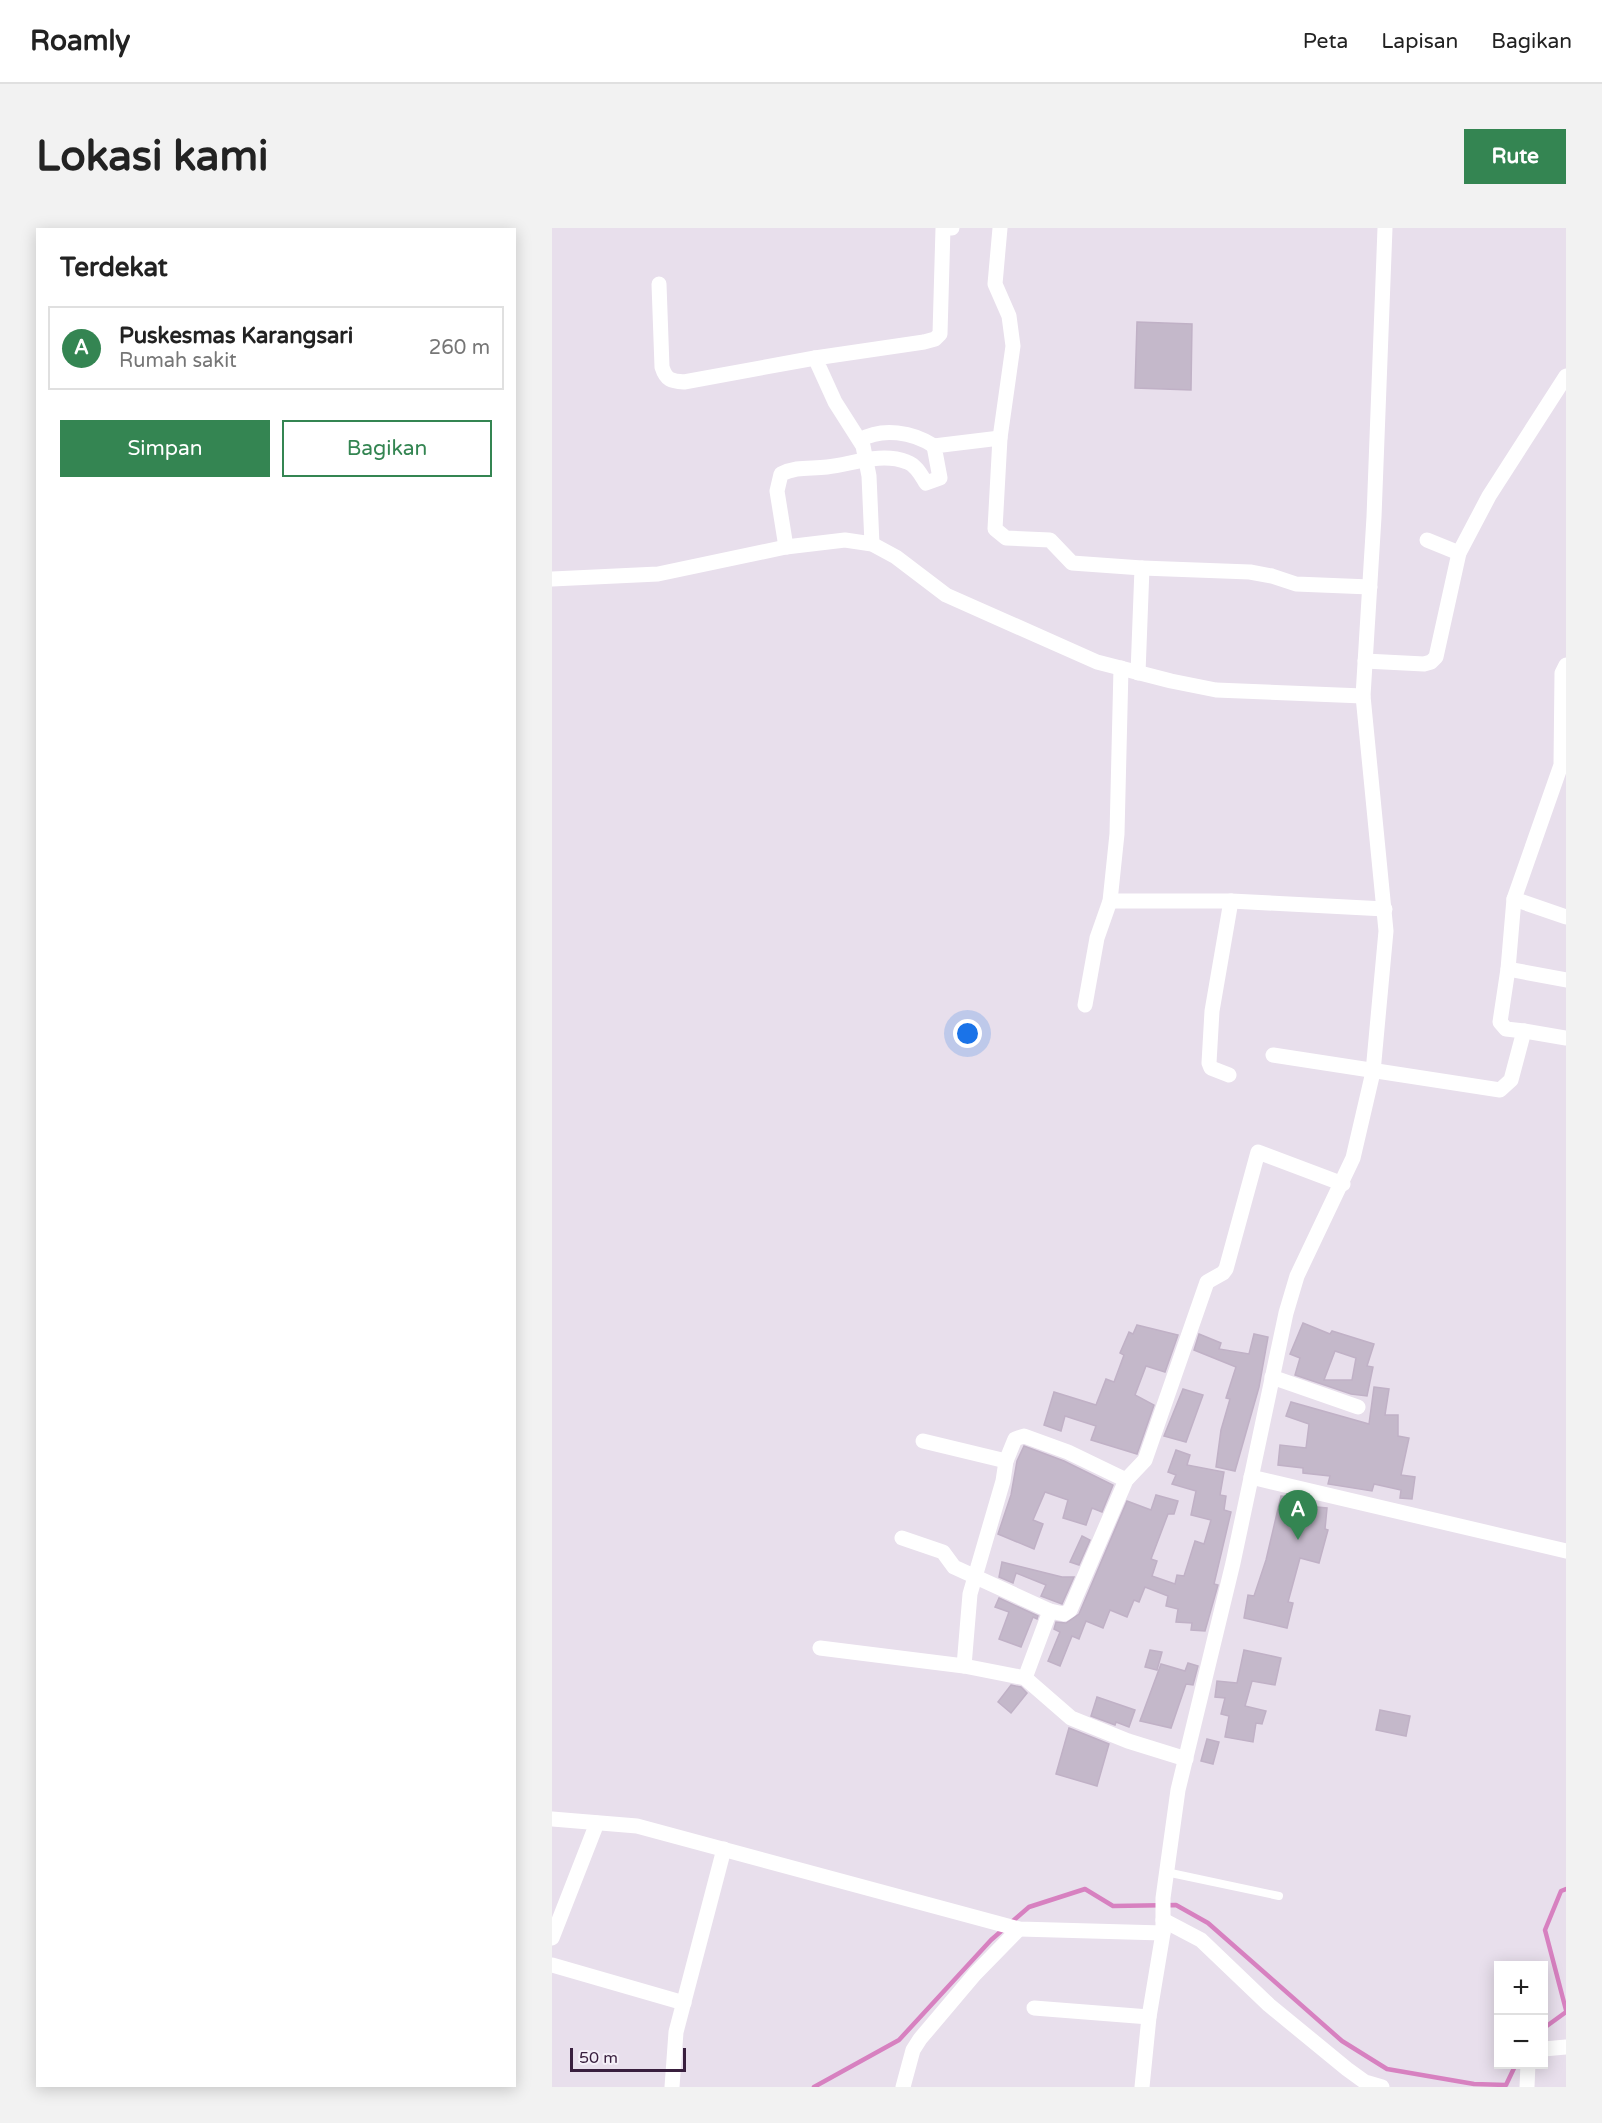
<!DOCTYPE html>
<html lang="id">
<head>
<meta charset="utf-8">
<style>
  :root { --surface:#fff; --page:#f2f2f2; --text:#222; --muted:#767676; --line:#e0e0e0; --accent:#348552 }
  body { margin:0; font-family:"Varela Round",sans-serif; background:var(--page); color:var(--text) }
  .controls { position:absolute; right:18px; bottom:18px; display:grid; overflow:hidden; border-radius:0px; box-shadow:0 3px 15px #0003 }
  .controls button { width:54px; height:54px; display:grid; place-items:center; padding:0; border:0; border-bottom:2px solid var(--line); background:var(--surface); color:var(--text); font:30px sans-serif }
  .scale { position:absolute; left:18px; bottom:15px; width:116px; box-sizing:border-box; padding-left:6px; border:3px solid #391f3e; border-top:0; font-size:16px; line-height:21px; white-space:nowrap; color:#391f3e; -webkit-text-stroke:4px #f5f0f8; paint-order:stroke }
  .you { position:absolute; left:416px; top:806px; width:21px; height:21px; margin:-15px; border:4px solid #fff; border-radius:50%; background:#1a73e8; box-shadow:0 0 0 9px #1a73e833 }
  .badge { display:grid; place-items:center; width:39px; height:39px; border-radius:50%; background:var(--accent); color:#fff; font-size:20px; font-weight:700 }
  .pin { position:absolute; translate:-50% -50px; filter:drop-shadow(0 2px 3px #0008) }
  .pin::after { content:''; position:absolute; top:32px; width:21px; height:18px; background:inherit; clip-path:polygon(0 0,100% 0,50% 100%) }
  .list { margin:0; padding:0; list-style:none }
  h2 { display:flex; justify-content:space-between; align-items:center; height:78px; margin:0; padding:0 24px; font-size:26px }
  h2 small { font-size:20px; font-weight:400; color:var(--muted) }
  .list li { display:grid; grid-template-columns:39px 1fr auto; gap:18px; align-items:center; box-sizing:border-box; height:84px; margin:0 12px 12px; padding:0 12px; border:2px solid var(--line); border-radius:0px }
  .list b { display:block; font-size:22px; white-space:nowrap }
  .list p { margin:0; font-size:20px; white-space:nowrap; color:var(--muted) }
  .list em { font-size:20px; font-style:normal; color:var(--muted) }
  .actions { display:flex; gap:12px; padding:18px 24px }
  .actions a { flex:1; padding:14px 0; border:2px solid var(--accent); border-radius:0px; text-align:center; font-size:21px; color:var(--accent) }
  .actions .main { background:var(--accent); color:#fff }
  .map { position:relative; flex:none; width:1014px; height:1859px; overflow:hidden; border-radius:0px }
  header { display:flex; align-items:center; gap:36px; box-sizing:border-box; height:84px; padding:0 30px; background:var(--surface); border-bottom:2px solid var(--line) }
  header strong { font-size:28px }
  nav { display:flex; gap:33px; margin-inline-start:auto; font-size:21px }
  .intro { display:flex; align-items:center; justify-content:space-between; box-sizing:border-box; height:144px; padding:0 36px }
  h1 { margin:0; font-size:42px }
  .button { padding:15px 27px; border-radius:0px; background:var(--accent); color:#fff; font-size:21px; font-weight:700 }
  main { display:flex; gap:36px; padding:0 36px }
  aside { flex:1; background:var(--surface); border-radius:0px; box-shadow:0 3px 15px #0003 }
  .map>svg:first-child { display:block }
</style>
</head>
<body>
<header>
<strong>Roamly</strong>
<nav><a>Peta</a><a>Lapisan</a><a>Bagikan</a></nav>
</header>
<div class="intro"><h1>Lokasi kami</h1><a class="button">Rute</a></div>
<main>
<aside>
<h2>Terdekat<small></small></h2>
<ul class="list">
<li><span class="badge">A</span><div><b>Puskesmas Karangsari</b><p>Rumah sakit</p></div><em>260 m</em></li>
</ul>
<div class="actions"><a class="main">Simpan</a><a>Bagikan</a></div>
</aside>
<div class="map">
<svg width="1014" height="1859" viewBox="0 0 1014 1859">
  <rect width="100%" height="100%" fill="#e8dfec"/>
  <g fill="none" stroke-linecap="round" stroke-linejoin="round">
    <g stroke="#d781c0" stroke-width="4.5">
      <path d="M1014 1661 1009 1663 993 1702 1014 1782"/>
      <path d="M992 1800 1014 1784"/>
      <path d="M262 1859 347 1812 439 1712 477 1679 533 1661 561 1678 624 1677 656 1695 790 1813 835 1841 922 1856 954 1857 964 1836"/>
    </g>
  </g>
  <g fill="#c4b8ca" stroke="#c0b1c6" stroke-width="1.5" fill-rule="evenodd">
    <path d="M585 94 640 96 639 162 583 160Z"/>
    <path d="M751 1095 778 1106 780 1103 822 1116 815 1138 821 1139 815 1168 799 1166 743 1147 748 1130 738 1126ZM783 1123 804 1130 800 1152H772Z"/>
    <path d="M585 1097 626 1107 613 1144 594 1138 583 1167 602 1177 585 1226 539 1212 544 1198 513 1188 509 1203 492 1197 502 1164 544 1177 554 1151 562 1154 572 1127 568 1125 577 1104 581 1106Z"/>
    <path d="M647 1106 669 1115 667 1121 697 1126 702 1106 716 1109 707 1159 683 1243 664 1239 669 1202 678 1171 674 1170 684 1139 642 1122Z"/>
    <path d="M822 1159 837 1161 833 1187H846V1208L857 1210 849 1247 863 1249 860 1271 848 1270 849 1262 822 1256 820 1263 776 1256 778 1248 751 1245V1240L726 1237 728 1217 754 1220 757 1196 734 1188 739 1174 817 1196Z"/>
    <path d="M631 1161 651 1167 634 1214 612 1208Z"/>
    <path d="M472 1218 512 1233 561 1257 550 1284 540 1280 534 1297 511 1290 516 1272 493 1264 481 1292 491 1296 482 1321 446 1306 459 1267 465 1233Z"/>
    <path d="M624 1222 638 1227 635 1237 672 1244 668 1267 674 1268 672 1282 679 1284 662 1356 666 1357 653 1403 639 1402 640 1395 624 1394 626 1381 614 1378 616 1368 593 1359 587 1374 582 1372 575 1389 558 1382 551 1400 534 1393 527 1411 520 1408 508 1438 496 1433 508 1404 502 1401 504 1394 514 1395 527 1386 575 1273 599 1282 604 1267 626 1273 622 1286H616L599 1331 605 1333 600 1348 623 1356 625 1347 632 1348 643 1313 652 1316 659 1292 639 1287 644 1263 620 1256 624 1247 616 1244Z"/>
    <path d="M729 1268 744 1270 743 1277 775 1280 773 1301 776 1302 767 1335 748 1330 736 1374 741 1375 735 1400 692 1390 696 1367 702 1368 714 1332Z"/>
    <path d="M530 1308 538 1312 527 1337 518 1334Z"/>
    <path d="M450 1334 510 1349H522L510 1376 489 1368 494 1357 464 1345 461 1355 447 1349Z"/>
    <path d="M447 1370 486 1388 485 1391 481 1389 469 1419 447 1411 457 1384 443 1379Z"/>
    <path d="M598 1422 610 1424 605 1442 593 1439Z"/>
    <path d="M692 1422 729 1430 723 1457 700 1453 693 1478 714 1483 710 1496 704 1495 701 1514 673 1509 677 1488 669 1486 673 1470 663 1469 665 1453 685 1455Z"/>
    <path d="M636 1435 646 1438 641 1457 634 1456 619 1500 588 1493 609 1436 633 1443Z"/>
    <path d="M459 1457 469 1459 475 1465 459 1485 446 1474Z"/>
    <path d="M545 1469 583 1482 577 1499 564 1494 563 1497 539 1488Z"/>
    <path d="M828 1482 858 1488 854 1508 824 1502Z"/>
    <path d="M517 1500 557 1516 545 1558 504 1546Z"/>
    <path d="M655 1511 667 1514 661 1536 649 1533Z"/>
  </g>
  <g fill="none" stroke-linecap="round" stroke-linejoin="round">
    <path stroke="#fff" stroke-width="8" d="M614 1644 727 1668"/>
    <g stroke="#fff" stroke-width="15">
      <path d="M448 0 443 56 457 88 461 118 448 210 443 301 454 310 498 312 520 335 590 340 586 445"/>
      <path d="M107 56 110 139C114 152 119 153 132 154L263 130"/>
      <path d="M308 212C330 199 361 204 382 218"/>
      <path d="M875 312 907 325"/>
      <path d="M320 316 317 248 311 218 283 174 263 130 372 114 383 111 388 106 391 0H400"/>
      <path d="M234 319 225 263 229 246C245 238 258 241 275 239 301 236 329 224 355 234 364 237 369 247 374 255L388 250 382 218 448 210"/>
      <path d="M590 340 698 344 720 348 744 356 818 359"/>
      <path d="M0 351 106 346 234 319 293 312 320 316 344 329 394 367 545 434 619 453 664 462 811 468"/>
      <path d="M813 433 872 436 879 434 884 429 907 325 937 268 1014 148"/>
      <path d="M962 671 1014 689"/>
      <path d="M558 673H679L833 681"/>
      <path d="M956 741 962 671 1009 537 1010 445 1014 437"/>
      <path d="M533 777 545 710 558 673 565 606 569 440"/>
      <path d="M972 803 954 801 948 794 956 741 1014 752"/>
      <path d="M721 827 948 862 959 852 972 803 1014 810"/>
      <path d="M677 847 659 840 657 835 660 783 679 673"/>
      <path d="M720 1149 806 1179"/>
      <path d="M371 1213 454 1233"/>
      <path d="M699 1249 1014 1323"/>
      <path d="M350 1310 391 1324 402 1339 498 1383"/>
      <path d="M268 1420 412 1438 473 1450 519 1490 576 1513 634 1531"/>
      <path d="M412 1438 418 1366 451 1253 454 1233 463 1211 472 1208 516 1224 574 1252"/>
      <path d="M473 1450 498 1383 512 1386 518 1382 574 1252 593 1232 655 1054 671 1045 674 1041 706 924 791 956"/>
      <path d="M0 1591 85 1598 467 1701 611 1705"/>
      <path d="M611 1692 649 1712 717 1777 795 1841 813 1854 830 1859"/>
      <path d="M0 1710 45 1595"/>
      <path d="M0 1737 132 1775"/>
      <path d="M482 1780 597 1789"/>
      <path d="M992 1821 1014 1819"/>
      <path d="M120 1859 124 1804 172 1621"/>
      <path d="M351 1859 361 1822 368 1811 423 1746 467 1701"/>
      <path d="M590 1859 597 1789 611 1705V1670L626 1562 681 1335 734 1085 745 1048 801 930 821 844 834 703 811 468 822 289 833 0"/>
      <path d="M975 1859 976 1836"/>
    </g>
  </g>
</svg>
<div class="controls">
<button>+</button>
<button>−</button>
</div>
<div class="scale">50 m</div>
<div class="you"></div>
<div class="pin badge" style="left:746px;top:1312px">A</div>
</div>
</main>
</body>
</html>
